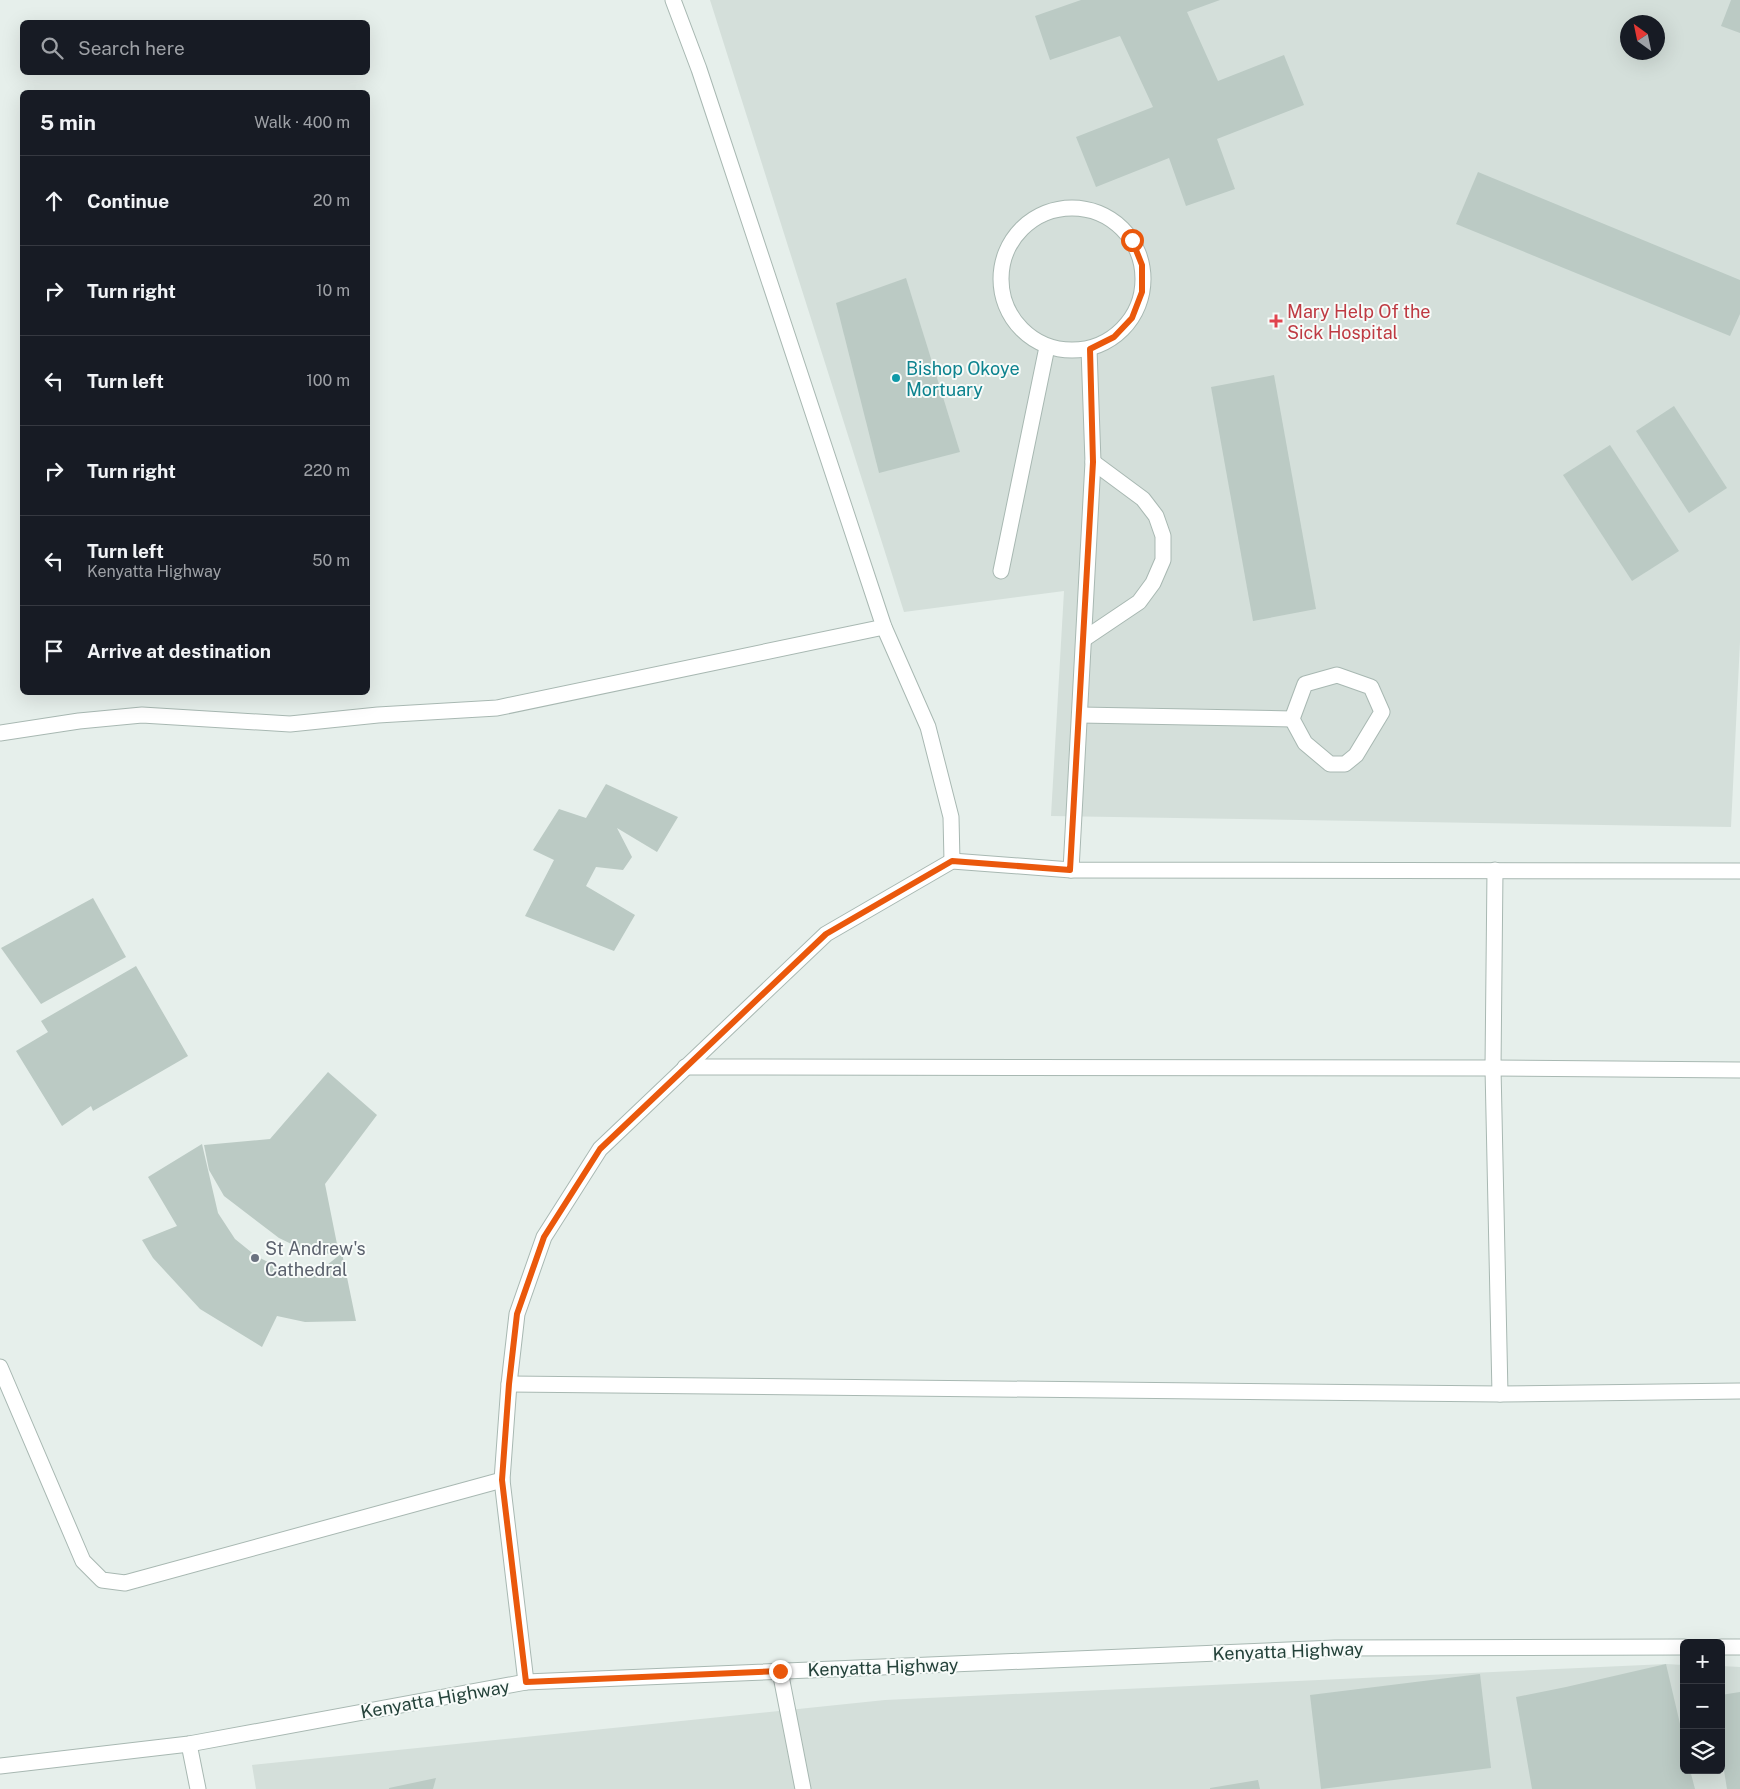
<!DOCTYPE html>
<html lang="en">
<head>
<meta charset="utf-8">
<style>
  :root { --surface:#171b24; --page:#242831; --text:#f1f3f6; --muted:#9ea1a6; --line:#363941 }
  body { margin:0; font-family:"Public Sans",sans-serif; background:var(--page); color:var(--text) }
  .controls { position:absolute; right:15px; bottom:15px; display:grid; overflow:hidden; border-radius:8px; box-shadow:0 5px 20px #0002 }
  .controls button { width:45px; height:45px; display:grid; place-items:center; padding:0; border:0; border-bottom:1px solid var(--line); background:var(--surface); color:var(--text); font:25px sans-serif }
  .compass { position:absolute; left:1620px; top:15px; width:45px; height:45px; border-radius:50%; background:var(--surface); box-shadow:0 5px 20px #0002; rotate:327deg }
  .stop { position:absolute; width:15px; height:15px; margin:-11px; border:4px solid #ea580c; border-radius:50%; background:#fff }
  .stop.end { background:#ea580c; border-color:#fff; box-shadow:0 1px 5px #0008 }
  .list { margin:0; padding:0; list-style:none }
  h2 { display:flex; justify-content:space-between; align-items:center; height:65px; margin:0; padding:0 20px; font-size:21px }
  h2 small { font-size:16px; font-weight:400; color:var(--muted) }
  .list li { display:grid; grid-template-columns:32px 1fr auto; gap:15px; align-items:center; box-sizing:border-box; height:90px; padding:0 20px; border-top:1px solid var(--line) }
  .list b { display:block; font-size:19px; white-space:nowrap }
  .list p { margin:0; font-size:16px; white-space:nowrap; color:var(--muted) }
  .list em { font-size:16px; font-style:normal; color:var(--muted) }
  .icon { flex:none; width:28px; height:28px; fill:none; stroke:currentColor; stroke-width:2; stroke-linecap:round; stroke-linejoin:round }
  .map { position:relative; flex:none; width:1740px; height:1789px; overflow:hidden }
  .search { position:absolute; background:var(--surface); box-shadow:0 5px 20px #0002; left:20px; top:20px; width:350px; height:55px; display:flex; align-items:center; gap:12px; box-sizing:border-box; padding:0 18px; border-radius:8px; color:var(--muted); font-size:19px }
  .panel { position:absolute; background:var(--surface); box-shadow:0 5px 20px #0002; left:20px; top:90px; width:350px; height:605px; border-radius:8px }
  .map>svg:first-child { display:block }
</style>
</head>
<body>
<div class="map">
<svg width="1740" height="1789" viewBox="0 0 1740 1789">
  <rect width="100%" height="100%" fill="#e6efeb"/>
  <g fill="#d4dfda" fill-rule="evenodd">
    <path d="M710 0H1740V642L1731 827 1051 816 1064 591 904 612ZM1628 22H1658V52H1628Z"/>
    <path d="M1666 1664 1684 1665V1770H1721V1666L1740 1667V1789H256L252 1765 885 1700Z"/>
  </g>
  <g fill="#bbcac4">
    <path d="M1081 0H1220L1187 12 1218 81 1284 55 1304 105 1217 139 1235 189 1186 206 1169 158 1096 187 1076 137 1153 107 1120 36 1050 60 1035 16Z"/>
    <path d="M1731 0H1740V33L1721 26Z"/>
    <path d="M1478 172 1740 280V314L1730 336 1456 224Z"/>
    <path d="M906 278 960 452 879 473 836 303Z"/>
    <path d="M1274 375 1316 609 1253 621 1211 387Z"/>
    <path d="M1674 406 1727 488 1689 513 1636 431Z"/>
    <path d="M1610 445 1679 551 1632 581 1563 475Z"/>
    <path d="M606 784 678 817 657 852 617 828 632 857 623 870 596 867 586 886 635 915 614 951 525 916 554 860 533 850 559 809 586 818Z"/>
    <path d="M93 898 126 957 41 1004 1 948Z"/>
    <path d="M136 966 188 1056 93 1111 91 1106 62 1126 16 1051 48 1032 41 1021Z"/>
    <path d="M328 1072 377 1115 325 1184 339 1254 310 1253 279 1238 224 1196 209 1170 204 1145 270 1139Z"/>
    <path d="M202 1144 218 1213 235 1239 256 1256 282 1269 312 1277 342 1253 356 1321 305 1322 277 1316 262 1347 200 1309 153 1258 142 1240 177 1226 148 1177Z"/>
    <path d="M1666 1664 1684 1741V1770H1690L1695 1789H1532L1516 1697 1566 1687Z"/>
    <path d="M1480 1674 1491 1768 1321 1789 1310 1695Z"/>
    <path d="M1740 1692V1789H1727L1721 1752V1695Z"/>
    <path d="M436 1778 433 1789H389V1788Z"/>
    <path d="M1258 1780 1260 1789H1210V1788Z"/>
  </g>
  <g fill="none" stroke-linecap="round" stroke-linejoin="round">
    <g stroke="#a8b8b2" stroke-width="17">
      <g id="lane">
        <circle cx="1072" cy="279" r="71"/>
        <path d="M1001 571 1047 347"/>
        <path d="M1084 639 1139 602 1153 583 1163 560V536L1156 516 1143 499 1093 462"/>
        <path d="M1071 870 1093 462 1089 349"/>
        <path d="M780 1671 803 1789"/>
      </g>
    </g>
    <g stroke="#a8b8b2" stroke-width="17">
      <g id="street">
        <path d="M673 0 699 69 884 627 928 727 951 817 952 861"/>
        <path d="M1337 675 1371 687 1382 712 1356 755 1345 764H1330L1305 743 1292 719 1305 684Z"/>
        <path d="M1080 715 1292 719"/>
        <path d="M0 733 79 721 142 715 290 724 378 715 497 708 884 627"/>
        <path d="M1495 870 1493 1068 1500 1394"/>
        <path d="M685 1067 1493 1068 1740 1070"/>
        <path d="M0 1367 83 1561 102 1580 125 1583 502 1480"/>
        <path d="M509 1384 1500 1394 1740 1391"/>
        <path d="M1721 1647H1740"/>
        <path d="M526 1682 502 1480 509 1384 517 1314 544 1237 600 1149 826 934 952 861 1071 870 1740 871"/>
        <path d="M189 1744 198 1789"/>
        <path d="M0 1766 189 1744 526 1682 1335 1648 1684 1647"/>
      </g>
    </g>
    <use href="#lane" stroke="#fff" stroke-width="15"/>
    <use href="#street" stroke="#fff" stroke-width="15"/>
  </g>
  <g fill="none" stroke-linecap="round" stroke-linejoin="round">
    <path stroke="#ea580c" stroke-width="6" d="M780 1671 526 1682 502 1480 509 1384 517 1314 544 1237 600 1149 826 934 952 861 1070 870 1093 462 1090 349 1114 337 1132 318 1142 292V265L1132 240"/>
  </g>
  <path fill="#e0444e" stroke="#f7fbf9" stroke-width="2" d="M1273.5 313.5h5v5h5v5h-5v5h-5v-5h-5v-5h5z"/>
  <circle fill="#0f9aa8" stroke="#f7fbf9" stroke-width="2" cx="896" cy="378" r="5"/>
  <circle fill="#6b7280" stroke="#f7fbf9" stroke-width="2" cx="255" cy="1258" r="5"/>
  <g text-anchor="middle" dominant-baseline="central" stroke-width="4" stroke-linejoin="round" paint-order="stroke">
    <g font-size="18" fill="#be3a42" stroke="#f7fbf9" text-anchor="start">
      <text x="1287" y="311">Mary Help Of the<tspan x="1287" dy="21">Sick Hospital</tspan></text>
    </g>
    <g font-size="18" fill="#0d838f" stroke="#f7fbf9" text-anchor="start">
      <text x="906" y="368">Bishop Okoye<tspan x="906" dy="21">Mortuary</tspan></text>
    </g>
    <g font-size="18" fill="#5b616d" stroke="#f7fbf9" text-anchor="start">
      <text x="265" y="1248">St Andrew's<tspan x="265" dy="21">Cathedral</tspan></text>
    </g>
    <g font-size="18" fill="#24423a" stroke="#f7fbf9">
      <text transform="translate(1288 1651) rotate(-2)">Kenyatta Highway</text>
      <text transform="translate(883 1667) rotate(-2)">Kenyatta Highway</text>
      <text transform="translate(435 1699) rotate(-10)">Kenyatta Highway</text>
    </g>
  </g>
</svg>
<div class="controls">
<button>+</button>
<button>−</button>
<button><svg class="icon" aria-label="layers" viewBox="0 0 24 24"><path d="M12 4l9 5-9 5-9-5zM3 14l9 5 9-5"/></svg></button>
</div>
<svg class="compass" viewBox="-18 -18 36 36"><path d="M0-13l5 13h-10z" fill="#e53935"/><path d="M0 13l5-13h-10z" fill="#9ea1a6"/></svg>
<div class="stop" style="left:1132px;top:240px"></div>
<div class="stop end" style="left:780px;top:1671px"></div>
<div class="search"><svg class="icon" aria-label="search" viewBox="0 0 24 24"><circle cx="10" cy="10" r="6"/><path d="M15 15l6 6"/></svg>Search here</div>
<section class="panel">
<h2>5 min<small>Walk · 400 m</small></h2>
<ul class="list">
<li><svg class="icon" aria-label="ahead" viewBox="0 0 24 24"><path d="M12 20V5M6 11l6-6 6 6"/></svg><div><b>Continue</b></div><em>20 m</em></li>
<li><svg class="icon" aria-label="right" viewBox="0 0 24 24"><path d="M7 20v-9h11M14 6l5 5-5 5"/></svg><div><b>Turn right</b></div><em>10 m</em></li>
<li><svg class="icon" aria-label="left" viewBox="0 0 24 24"><path d="M17 20v-9H6M10 6l-5 5 5 5"/></svg><div><b>Turn left</b></div><em>100 m</em></li>
<li><svg class="icon" aria-label="right" viewBox="0 0 24 24"><path d="M7 20v-9h11M14 6l5 5-5 5"/></svg><div><b>Turn right</b></div><em>220 m</em></li>
<li><svg class="icon" aria-label="left" viewBox="0 0 24 24"><path d="M17 20v-9H6M10 6l-5 5 5 5"/></svg><div><b>Turn left</b><p>Kenyatta Highway</p></div><em>50 m</em></li>
<li><svg class="icon" aria-label="arrive" viewBox="0 0 24 24"><path d="M6 21V4h12l-3 4 3 4H6"/></svg><div><b>Arrive at destination</b></div></li>
</ul>
</section>
</div>
</body>
</html>
